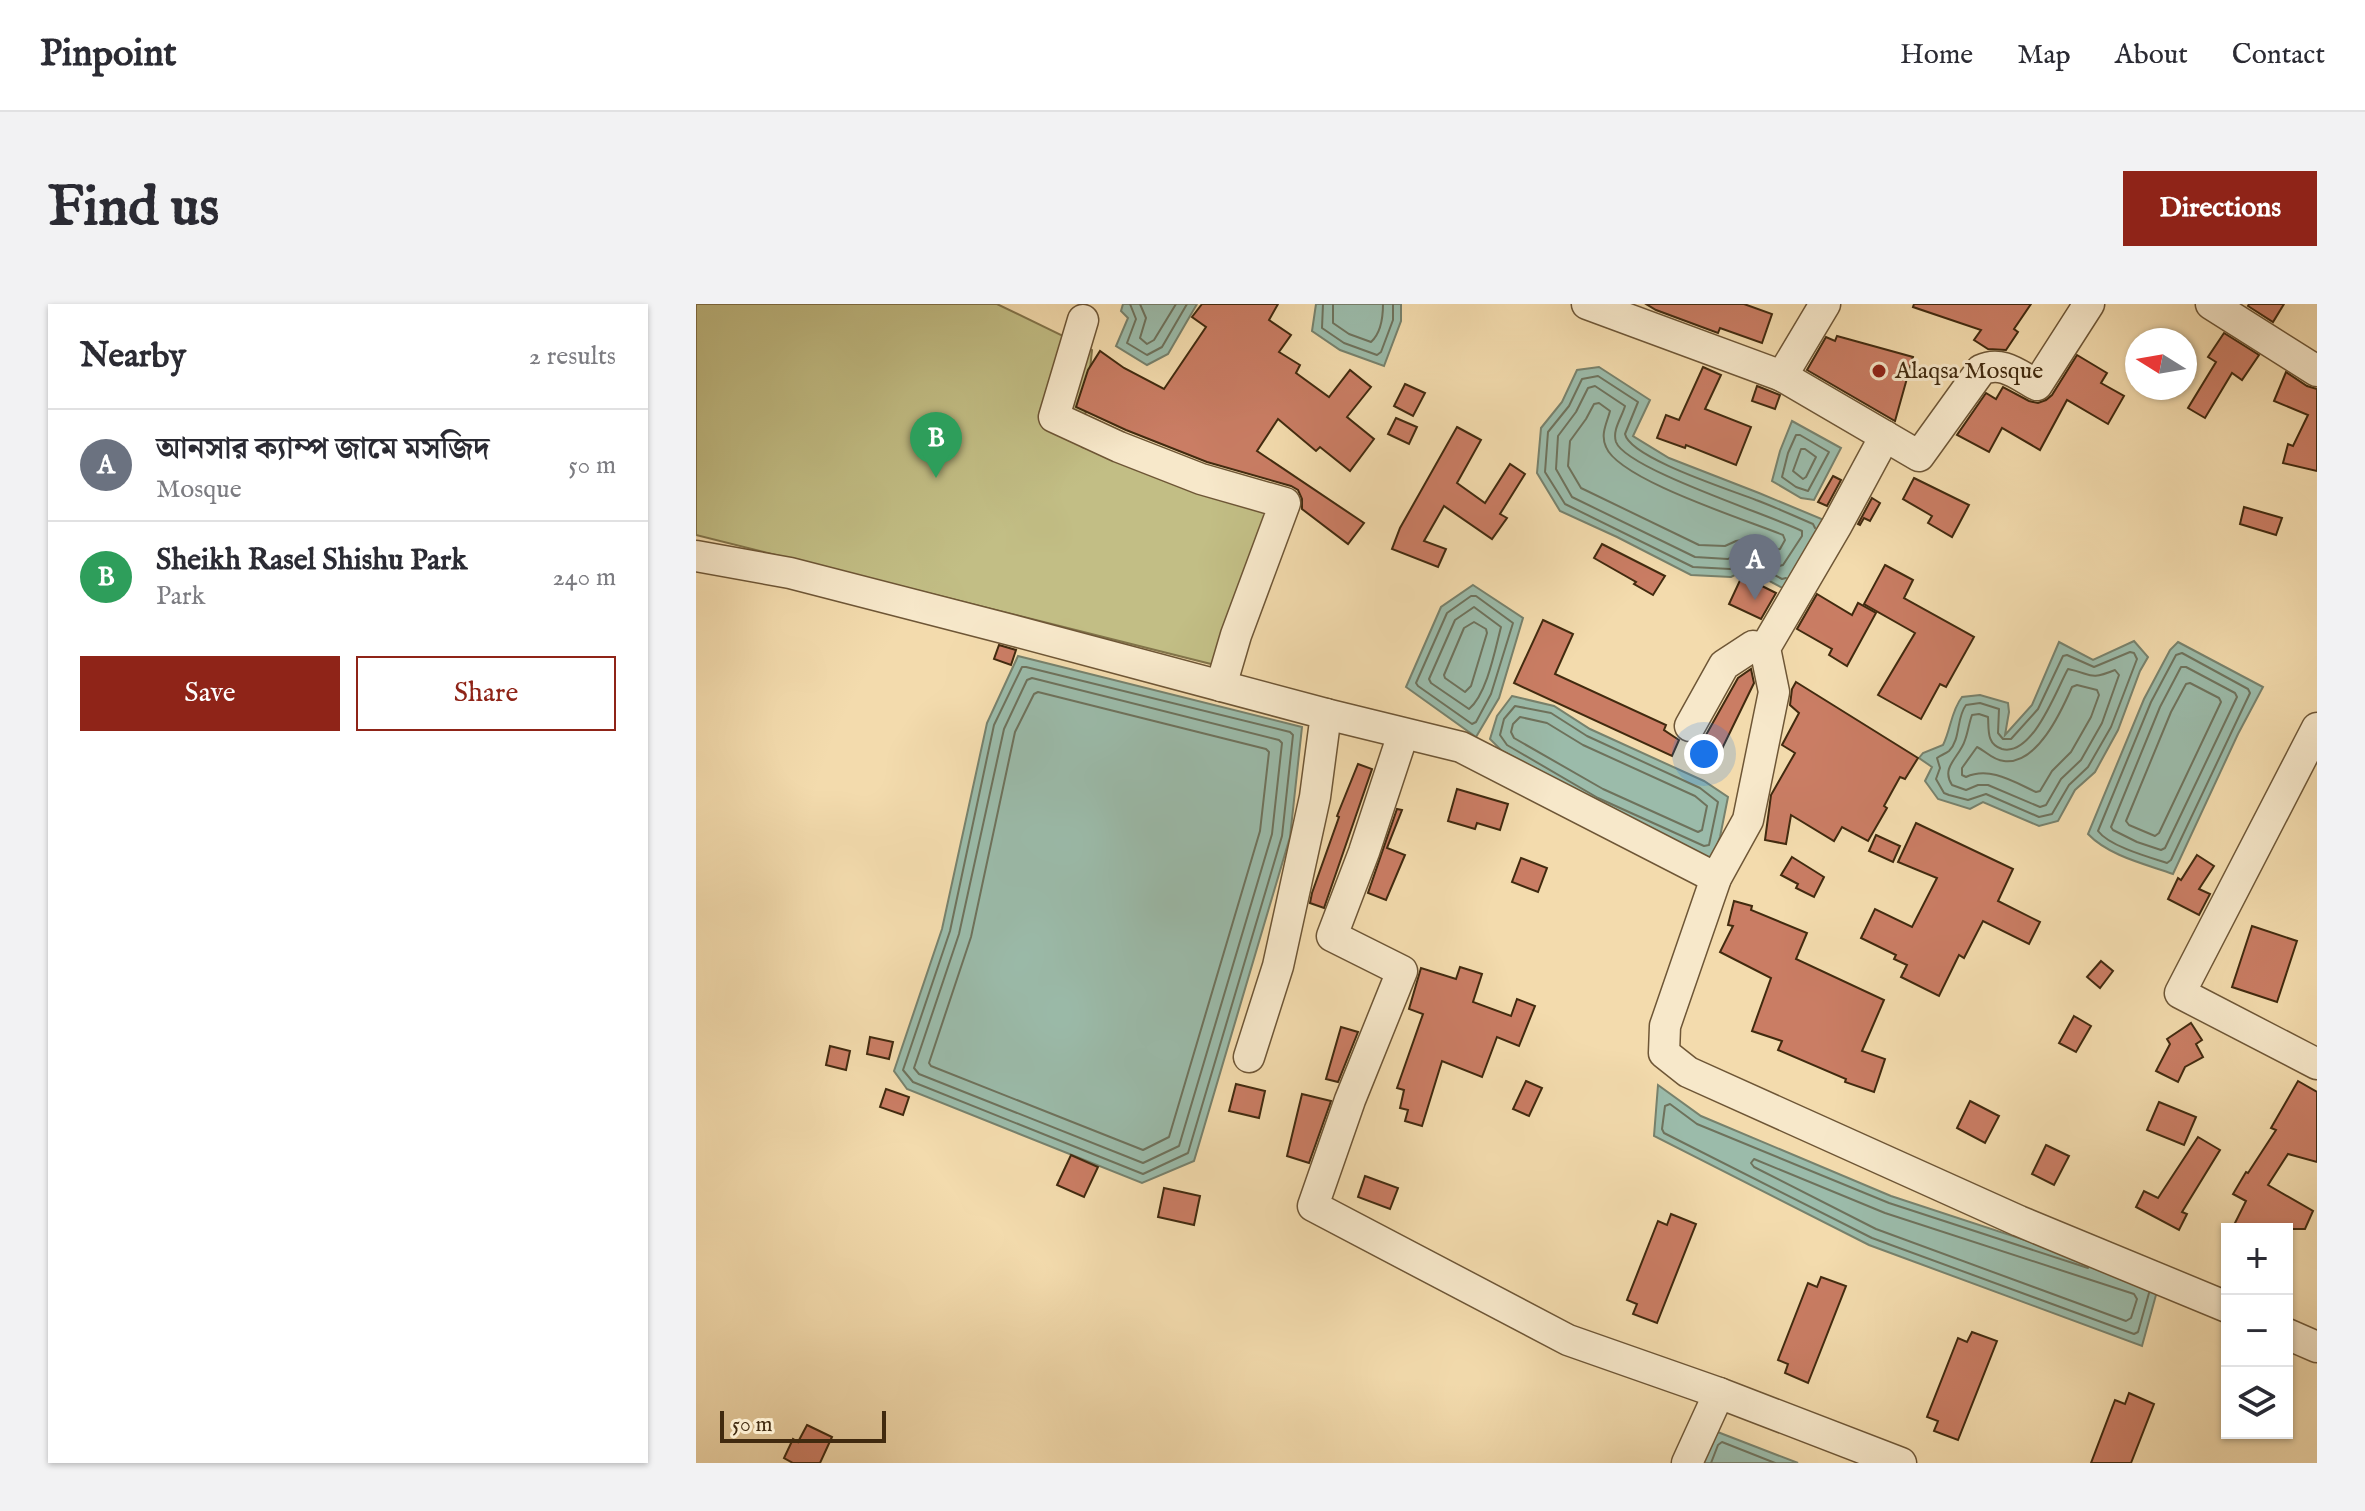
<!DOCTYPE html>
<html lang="en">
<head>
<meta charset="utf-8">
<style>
  :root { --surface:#fff; --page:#f2f2f3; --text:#2b2b33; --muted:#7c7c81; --line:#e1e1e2; --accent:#8f2418 }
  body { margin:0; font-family:"IM FELL English","Noto Serif Bengali",serif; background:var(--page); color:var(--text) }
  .controls { position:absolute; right:24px; bottom:24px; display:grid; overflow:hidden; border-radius:0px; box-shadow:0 2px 6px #0004 }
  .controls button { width:72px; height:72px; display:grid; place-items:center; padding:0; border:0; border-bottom:2px solid var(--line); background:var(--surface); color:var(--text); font:40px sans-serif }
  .compass { position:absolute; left:1429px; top:24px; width:72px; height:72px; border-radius:50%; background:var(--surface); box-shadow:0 2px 6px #0004; rotate:281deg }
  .scale { position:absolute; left:24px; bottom:20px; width:166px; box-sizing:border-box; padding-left:8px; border:4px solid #412a0f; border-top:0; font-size:22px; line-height:28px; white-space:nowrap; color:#412a0f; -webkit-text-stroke:6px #f7e8ca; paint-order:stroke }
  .you { position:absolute; left:1008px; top:450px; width:28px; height:28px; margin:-20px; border:6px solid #fff; border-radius:50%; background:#1a73e8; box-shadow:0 0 0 12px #1a73e833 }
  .badge { display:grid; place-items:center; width:52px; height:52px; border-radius:50%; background:var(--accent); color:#fff; font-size:26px; font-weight:700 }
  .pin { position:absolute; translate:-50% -66px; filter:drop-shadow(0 2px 4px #0008) }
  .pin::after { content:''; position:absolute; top:42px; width:28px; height:24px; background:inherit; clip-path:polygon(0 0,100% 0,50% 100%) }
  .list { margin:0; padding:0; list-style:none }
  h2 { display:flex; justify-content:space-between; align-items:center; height:104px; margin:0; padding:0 32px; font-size:34px }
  h2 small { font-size:26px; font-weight:400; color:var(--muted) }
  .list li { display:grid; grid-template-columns:52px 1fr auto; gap:24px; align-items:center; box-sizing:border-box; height:112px; padding:0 32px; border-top:2px solid var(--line) }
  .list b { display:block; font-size:30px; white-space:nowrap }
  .list p { margin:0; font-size:26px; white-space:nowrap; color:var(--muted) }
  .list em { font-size:26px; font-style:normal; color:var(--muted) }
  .actions { display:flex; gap:16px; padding:24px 32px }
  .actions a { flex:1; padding:18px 0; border:2px solid var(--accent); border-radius:0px; text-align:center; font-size:28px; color:var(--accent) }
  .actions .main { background:var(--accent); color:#fff }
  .icon { flex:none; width:44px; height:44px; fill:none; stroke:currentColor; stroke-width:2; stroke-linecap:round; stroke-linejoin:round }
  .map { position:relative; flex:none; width:1621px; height:1159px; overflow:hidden; border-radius:0px }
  header { display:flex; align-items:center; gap:48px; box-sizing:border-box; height:112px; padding:0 40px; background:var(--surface); border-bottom:2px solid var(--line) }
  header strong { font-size:38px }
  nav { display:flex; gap:44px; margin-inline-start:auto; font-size:28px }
  .intro { display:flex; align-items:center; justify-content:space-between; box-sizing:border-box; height:192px; padding:0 48px }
  h1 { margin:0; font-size:56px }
  .button { padding:20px 36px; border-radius:0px; background:var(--accent); color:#fff; font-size:28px; font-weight:700 }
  main { display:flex; gap:48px; padding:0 48px }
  aside { flex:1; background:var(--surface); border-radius:0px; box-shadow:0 2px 6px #0004 }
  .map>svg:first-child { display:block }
</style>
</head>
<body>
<header>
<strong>Pinpoint</strong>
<nav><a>Home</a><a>Map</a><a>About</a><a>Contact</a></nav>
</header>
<div class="intro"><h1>Find us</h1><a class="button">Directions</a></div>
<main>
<aside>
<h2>Nearby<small>2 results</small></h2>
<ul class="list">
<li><span class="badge" style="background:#6b7280">A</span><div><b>আনসার ক্যাম্প জামে মসজিদ</b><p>Mosque</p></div><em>50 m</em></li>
<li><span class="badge" style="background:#2e9e5b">B</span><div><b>Sheikh Rasel Shishu Park</b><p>Park</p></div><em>240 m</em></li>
</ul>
<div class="actions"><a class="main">Save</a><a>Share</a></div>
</aside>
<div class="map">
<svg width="1621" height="1159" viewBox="0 0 1621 1159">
  <rect width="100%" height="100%" fill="#f3dbad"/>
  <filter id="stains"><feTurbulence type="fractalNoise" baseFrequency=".0025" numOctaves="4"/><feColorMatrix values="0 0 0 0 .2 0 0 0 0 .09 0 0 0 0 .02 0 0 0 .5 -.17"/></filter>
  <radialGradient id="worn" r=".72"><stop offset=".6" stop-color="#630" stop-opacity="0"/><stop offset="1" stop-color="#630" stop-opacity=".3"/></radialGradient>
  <path fill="#c2be85" stroke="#82744a" stroke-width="2" d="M0 0H301L396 46 386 143 575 206 519 361 0 231Z"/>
  <g fill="#9bbbaa" stroke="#77816c" stroke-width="2">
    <path d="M427 0H501L472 50 451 61 420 42 432 14 425 7Z"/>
    <path d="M620 0H705V17L688 62 644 46 616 27Z"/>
    <path d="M903 63 954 96 937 132 973 154 1063 189 1128 216 1092 287 1051 265 1035 273 995 271 921 233 864 207 841 169 845 124 866 98 881 66Z"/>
    <path d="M1096 117 1145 144 1118 196 1105 194 1076 177 1084 147Z"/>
    <path d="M777 281 827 314 803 394 780 433 710 383 745 303Z"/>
    <path d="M1438 337 1452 353 1444 367 1422 426 1399 468 1379 486 1362 517 1343 522 1287 498 1274 505 1242 495 1229 477 1236 463 1223 454 1227 449 1247 441C1255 425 1255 407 1266 393L1284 391 1312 399 1313 408 1309 431 1336 401 1363 338 1397 356Z"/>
    <path d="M1482 338 1567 383 1542 430 1477 570C1449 560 1413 552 1392 530L1448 395 1474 346Z"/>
    <path d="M322 352 606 423 594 533 498 857 446 879 211 785 198 767 246 625 291 419Z"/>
    <path d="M816 392 858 402 894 425 1008 477 1032 493 1024 533 1016 555 955 525 806 447 794 435 801 412Z"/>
    <path d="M962 781 1005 812 1195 892 1463 980 1446 1042 1173 941 958 832Z"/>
    <path d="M1019 1127 1102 1159H1006Z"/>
  </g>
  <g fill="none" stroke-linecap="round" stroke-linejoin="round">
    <g stroke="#6e725c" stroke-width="2">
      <path d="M434 0 440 15 431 39 451 51 466 43 491 0"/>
      <path d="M444 0 450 14 444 34 451 40 458 36 480 0"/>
      <path d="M627 0 626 24 648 39 681 51 685 48 697 16V0"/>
      <path d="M637 0V19L653 30 675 38C685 29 687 13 687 0"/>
      <path d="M899 82 929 102C926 113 916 126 920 138 930 165 1074 211 1106 227V232L1087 261 1083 262 1053 247 1044 248 1032 255 999 253 876 193 860 165 862 132 880 108 892 84Z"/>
      <path d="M903 99 914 107C911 119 904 130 910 143 923 176 1051 216 1087 231L1089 236 1084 245 1079 246 1061 237 1052 235 1040 237 1029 242 1003 241 885 184 872 162 874 137 890 115 898 100Z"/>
      <path d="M1100 131H1104L1133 148 1112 187 1100 183 1086 173 1092 149Z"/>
      <path d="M1105 145H1109L1120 153 1110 173 1107 175 1097 167Z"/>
      <path d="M1090 274 1086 275 1052 257 1034 265 997 263 869 200 849 168 852 128 873 102 886 75 902 72 942 98 929 130C934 154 1035 186 1060 196 1079 203 1098 212 1117 220L1119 224"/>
      <path d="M775 292H780L817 319 795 390 780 418 776 420 722 382 720 379 751 309Z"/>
      <path d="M778 303 805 323C799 346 791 390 773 405L735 379 733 375 759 316Z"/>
      <path d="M778 318 790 325 791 329 775 382 769 388 749 374 748 371 768 324Z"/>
      <path d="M1434 348 1438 349 1441 355 1415 423 1392 463 1373 481 1356 510 1343 513 1290 490 1272 496 1253 491 1248 489 1240 475 1244 464 1241 454C1245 451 1249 450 1253 447 1265 435 1260 414 1270 401L1284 399 1303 405 1302 429 1307 435H1315L1342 405 1367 352 1371 351 1398 363Z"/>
      <path d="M1486 349 1552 385 1554 389 1475 556 1471 559C1452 553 1413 542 1402 527L1455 398 1480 351Z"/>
      <path d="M326 363H330L594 428 597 431 586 532 492 849 447 870 217 778 207 766 254 627 298 421Z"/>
      <path d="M1485 363H1490L1539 389 1541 393 1469 544 1465 546 1441 538 1417 526 1415 523 1464 403Z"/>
      <path d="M1372 365C1397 370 1392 377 1419 366L1423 371 1406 419 1385 456 1365 475 1350 501 1344 503 1292 481H1282L1270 486 1256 481C1244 463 1264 453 1269 436 1272 428 1273 419 1276 411L1283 410 1292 413C1293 425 1290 440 1306 445 1337 453 1361 384 1372 365Z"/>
      <path d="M336 374 583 436 586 439 576 530 483 842 447 859 223 770 218 764 263 630 308 425 331 376Z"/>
      <path d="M1494 379 1523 394 1525 398 1463 529 1459 532 1433 521 1430 517 1475 408 1490 380Z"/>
      <path d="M1381 381 1401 386 1403 391 1395 413 1375 448 1356 467 1344 487 1340 488C1318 478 1294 462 1270 473L1266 471V464L1281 443C1290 447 1296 456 1308 457 1341 461 1365 408 1376 383Z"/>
      <path d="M342 388 570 445 573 448 564 527 473 833 447 846 235 762 233 759 275 633 319 428 338 390Z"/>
      <path d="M819 402 855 409 891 432 1004 484 1022 498 1013 541 1008 542 902 494 811 441 804 431 808 415Z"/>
      <path d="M824 413 851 419 887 441 999 492 1011 502 1006 526 1002 528 907 485 818 434 815 428 817 420Z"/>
      <path d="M1058 855 1189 909 1438 990 1441 995 1435 1014 1430 1017 1180 925 1058 863 1055 859Z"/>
      <path d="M1392 964 1193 899 1001 820 974 800 969 802 966 825 968 829 1176 934 1438 1030 1442 1028 1453 989"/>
      <path d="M1015 1159 1022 1141 1026 1138 1079 1159"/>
    </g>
  </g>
  <g fill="#ca7d64" stroke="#412a0f" stroke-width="2">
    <path d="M506 0H582L573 16 595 31 583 48 604 61 600 69 633 93 654 66 675 83 651 113 678 135 654 167 624 143 620 147 582 115 561 147 668 219 652 240 606 205V195L602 186 595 182 511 158 430 126 380 103 392 66 404 47 428 64 468 85 510 23 496 13Z"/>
    <path d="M950 0H1048L1076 10 1066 39 1024 24 1022 29 960 6Z"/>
    <path d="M1218 0H1335L1318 25 1322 28 1310 46 1292 45 1278 36 1285 26 1217 3Z"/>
    <path d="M1553 0H1588L1577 18 1552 2Z"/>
    <path d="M1528 29 1563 51 1546 76 1536 69 1509 114 1492 104 1520 58 1512 53Z"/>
    <path d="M1141 32 1217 53 1199 117 1111 66 1130 33 1139 37Z"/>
    <path d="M1381 51 1411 69 1405 79 1428 92 1412 120 1371 96 1344 146 1306 124 1293 148 1261 131 1290 89 1300 95 1307 83 1333 97 1342 99 1350 96 1356 91Z"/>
    <path d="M1007 63 1025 71 1009 105 1055 123 1040 161 990 141 989 144 961 134 970 111 983 116Z"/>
    <path d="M1590 68 1611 82 1621 85V167L1587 159 1592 140 1597 142 1612 111 1578 97Z"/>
    <path d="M709 80 729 89 717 112 698 102Z"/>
    <path d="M1061 82 1084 91 1079 105 1056 97Z"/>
    <path d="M700 114 721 123 713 140 692 130Z"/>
    <path d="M761 123 785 136 761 179 789 199 814 160 829 170 804 210 811 214 796 235 748 202 728 237 750 245 742 263 696 245 704 224Z"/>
    <path d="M1137 172 1145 176 1131 202 1122 198Z"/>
    <path d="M1218 174 1273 201 1256 233 1232 219 1236 212 1207 195Z"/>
    <path d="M1176 194 1184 199 1174 217 1168 214 1164 221 1162 220Z"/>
    <path d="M1548 203 1586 214 1580 231 1544 220Z"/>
    <path d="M906 240 969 272 957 291 938 280 940 278 898 254Z"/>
    <path d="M1189 261 1217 276 1208 294 1278 333 1250 383 1244 380 1225 415 1182 391 1219 329 1168 300Z"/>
    <path d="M1046 272 1080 289 1065 315 1033 300Z"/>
    <path d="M1121 290 1156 311 1162 299 1180 309 1151 362 1133 351 1136 345 1101 325Z"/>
    <path d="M847 316 877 330 859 370 970 421 968 426 983 436 976 452 818 379Z"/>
    <path d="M303 341 320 346 315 361 298 355Z"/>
    <path d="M1055 365 1058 379 1022 453 1000 444 1010 431 1042 374Z"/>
    <path d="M1100 378 1222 454 1209 475 1204 473 1188 502 1191 504 1172 537 1146 523 1138 537 1095 511 1090 540 1069 536 1075 491 1099 449 1086 441 1103 409 1094 401 1096 385Z"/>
    <path d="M662 460 676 465 628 604 614 599 616 589 643 513 641 512Z"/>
    <path d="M761 485 812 500 804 526 781 519 779 525 752 517Z"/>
    <path d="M701 505 706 506 691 544 709 551 690 596 672 589Z"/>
    <path d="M1220 519 1317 565 1302 597 1344 618 1333 640 1287 617 1268 654 1263 651 1243 692 1205 673 1211 661 1198 655 1200 651 1165 634 1179 605 1216 623 1241 574 1202 558Z"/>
    <path d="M1180 531 1204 542 1197 558 1173 547Z"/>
    <path d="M1501 551 1518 562 1503 585 1514 590 1503 611 1472 595 1482 574 1485 576Z"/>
    <path d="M1096 553 1128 573 1118 593 1100 584 1102 580 1085 571Z"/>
    <path d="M825 554 851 564 842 588 816 578Z"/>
    <path d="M1038 597 1056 602 1055 606 1111 629 1100 655 1188 696 1166 747 1189 755 1178 788 1149 778 1150 775 1082 746 1086 737 1056 727 1075 674 1024 648 1037 622 1032 621Z"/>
    <path d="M1556 622 1601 637 1581 698 1536 683Z"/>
    <path d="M1405 657 1417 667 1404 684 1391 673Z"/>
    <path d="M764 663 786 670 777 698 815 712 821 695 839 702 823 742 801 733 786 773 746 757 726 822 709 817 712 806 704 804 708 786 701 784 727 710 713 705 725 664 760 675Z"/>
    <path d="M1378 712 1395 722 1380 748 1363 739Z"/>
    <path d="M1495 719 1506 736 1500 740 1507 753 1489 763 1482 778 1460 767 1474 740 1471 735Z"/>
    <path d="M645 723 662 728 642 778 630 775Z"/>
    <path d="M174 733 197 738 193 755 171 750Z"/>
    <path d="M134 742 154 747 150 766 130 761Z"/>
    <path d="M830 777 846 784 833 812 817 805Z"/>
    <path d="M1602 777 1621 788V858L1592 850 1572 881 1617 907 1609 925H1536L1550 897 1537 890 1550 868 1552 869 1580 826 1575 824Z"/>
    <path d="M540 780 569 787 563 814 533 807Z"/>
    <path d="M190 785 213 793 207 811 184 803Z"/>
    <path d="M606 790 635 797 613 859 591 852Z"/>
    <path d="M1274 797 1303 812 1289 839 1261 824Z"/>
    <path d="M1463 798 1500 813 1488 841 1451 826Z"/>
    <path d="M1502 833 1524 846 1486 908 1491 910 1483 926 1440 903 1448 887 1462 894Z"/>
    <path d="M1350 841 1373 852 1358 881 1336 870Z"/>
    <path d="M375 851 402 863 388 893 361 881Z"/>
    <path d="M669 872 702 884 694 905 662 893Z"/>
    <path d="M468 884 504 892 498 921 462 913Z"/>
    <path d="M975 910 1000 920 961 1019 937 1010 941 1000 931 996 962 917 971 921Z"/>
    <path d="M1125 973 1150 982 1112 1079 1089 1069 1092 1060 1082 1056 1112 979 1121 983Z"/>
    <path d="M1276 1028 1301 1037 1262 1136 1238 1127 1242 1117 1231 1113 1262 1034 1271 1038Z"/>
    <path d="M1433 1089 1458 1100 1435 1159H1395L1419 1096 1429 1100Z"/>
    <path d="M111 1121 136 1133 124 1159H97L88 1154 97 1135 102 1138Z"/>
  </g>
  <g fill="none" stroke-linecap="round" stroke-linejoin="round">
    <g stroke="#6e5636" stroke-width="33">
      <g id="minor">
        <path d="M891 0 1086 72 1223 152 1285 66C1306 56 1322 71 1341 81L1393 0"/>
        <path d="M1515 0 1621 67"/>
        <path d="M387 16 358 113 423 143 505 175 589 199 540 331 525 382"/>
        <path d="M1086 72 1129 0"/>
        <path d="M1189 132 1141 221 1069 344 1078 388 1052 516 1020 574 969 722 968 749 992 768 1323 917 1531 1003"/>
        <path d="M0 252 94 269 319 327 630 410 619 493 582 662 553 753"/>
        <path d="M630 410 765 443 1020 574"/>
        <path d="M994 422 1028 361 1057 342 1069 344"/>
        <path d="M1621 424 1484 689 1621 760"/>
        <path d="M707 430 668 548 636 632 706 667 654 796 617 902 872 1036 1023 1089"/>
        <path d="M1591 1030 1621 1043"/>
        <path d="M991 1159 1023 1089 1205 1159"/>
      </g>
    </g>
    <use href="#minor" stroke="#f7e8ca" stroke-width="30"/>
  </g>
  <circle fill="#8f2418" stroke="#f7e8ca" stroke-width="3" cx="1183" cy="67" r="8"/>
  <g text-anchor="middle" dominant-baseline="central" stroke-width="6" stroke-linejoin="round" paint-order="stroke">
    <g font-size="24" fill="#412a0f" stroke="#f7e8ca" text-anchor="start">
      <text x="1199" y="67">Alaqsa Mosque</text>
    </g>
  </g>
  <rect width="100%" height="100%" filter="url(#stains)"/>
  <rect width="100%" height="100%" fill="url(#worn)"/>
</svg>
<div class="controls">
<button>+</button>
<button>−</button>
<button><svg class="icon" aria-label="layers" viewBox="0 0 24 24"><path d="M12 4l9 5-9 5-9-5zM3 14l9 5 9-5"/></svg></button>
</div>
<svg class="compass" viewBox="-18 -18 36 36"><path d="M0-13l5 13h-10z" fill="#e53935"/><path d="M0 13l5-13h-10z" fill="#7c7c81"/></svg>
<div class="scale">50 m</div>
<div class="you"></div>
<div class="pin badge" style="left:1059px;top:296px;background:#6b7280">A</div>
<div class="pin badge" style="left:240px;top:174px;background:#2e9e5b">B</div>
</div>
</main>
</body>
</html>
